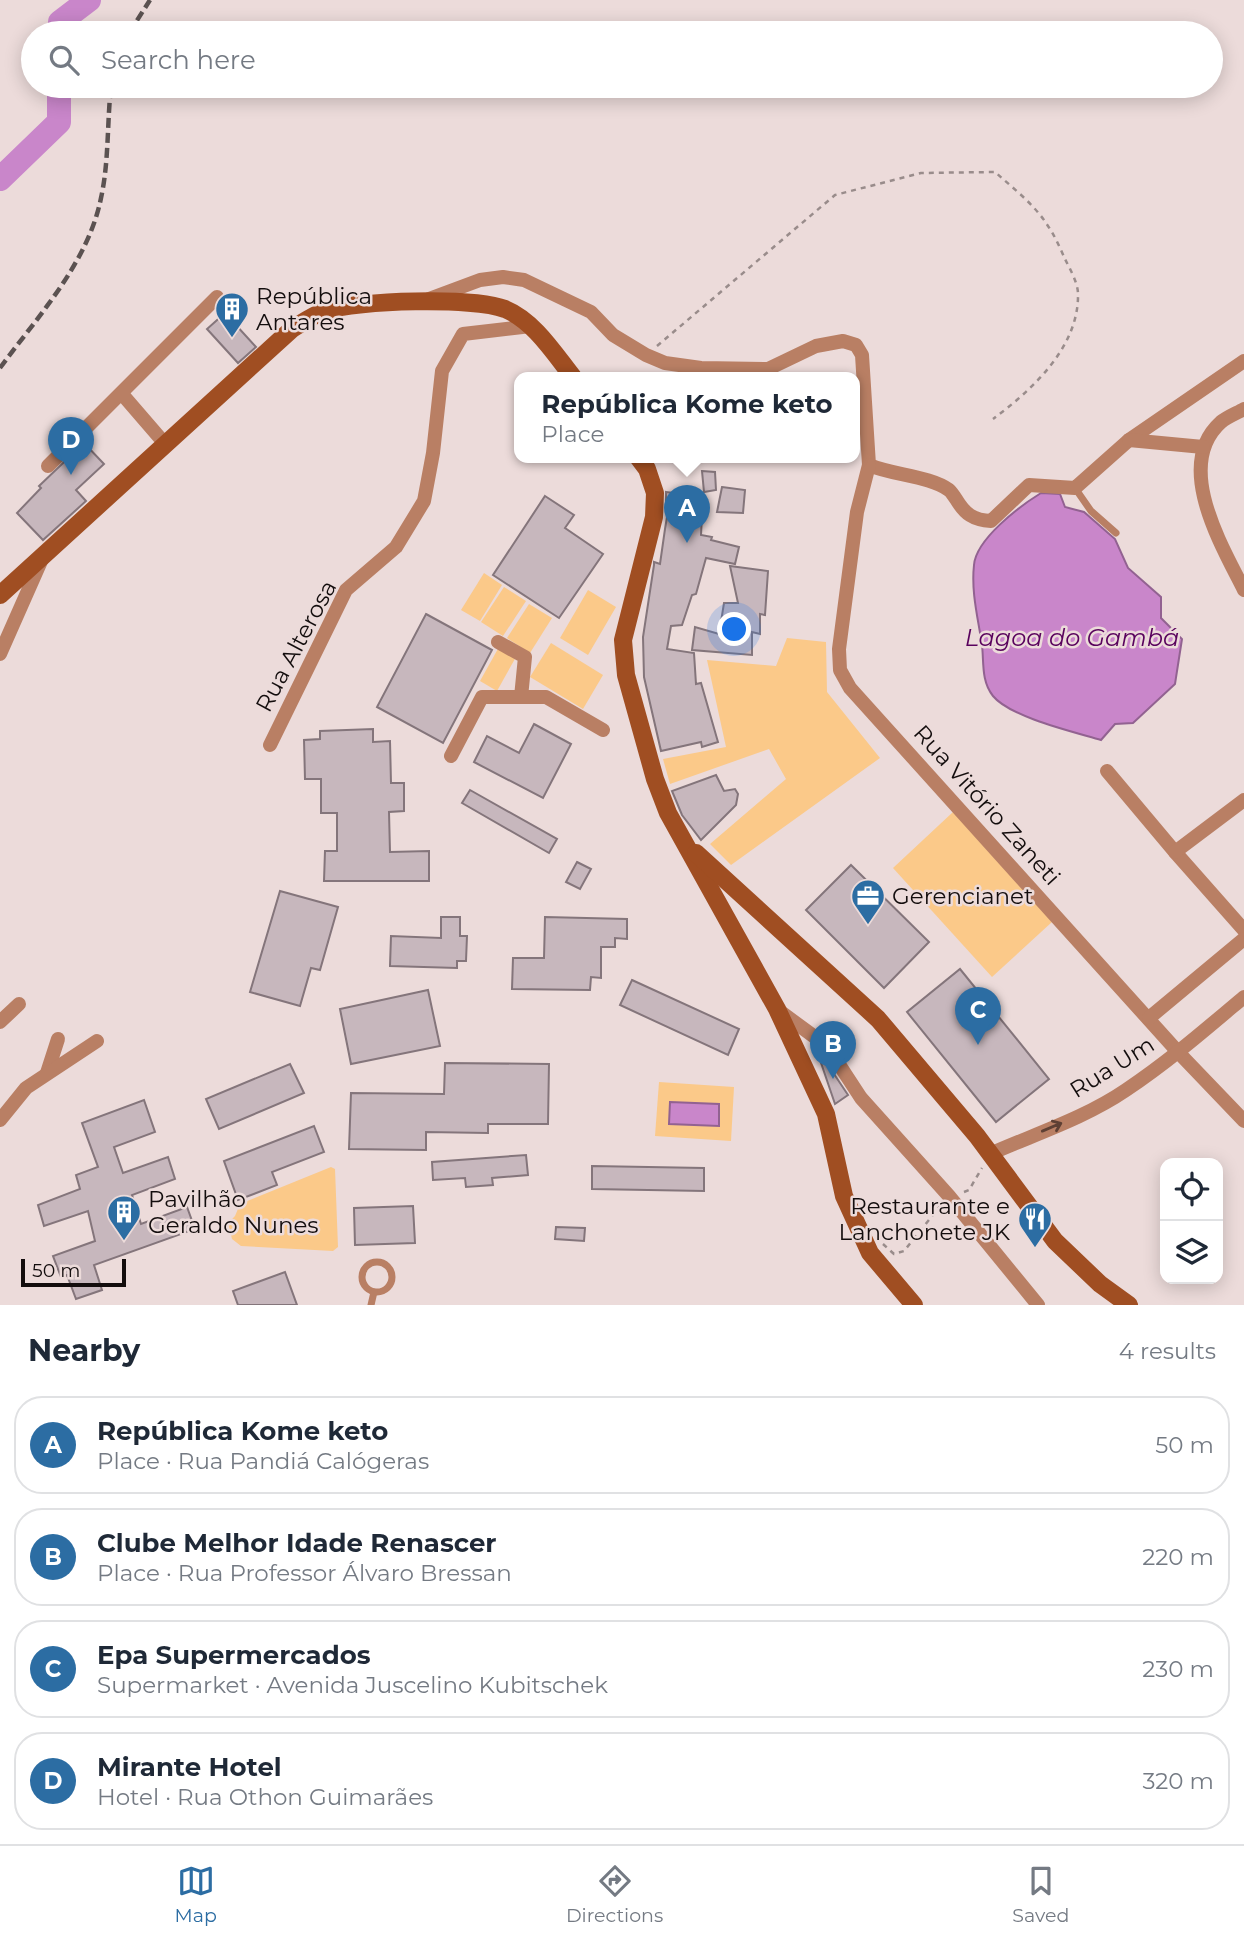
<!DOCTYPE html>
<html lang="en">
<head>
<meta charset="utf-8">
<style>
  :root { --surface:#fff; --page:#f2f2f3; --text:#1f2937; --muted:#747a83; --line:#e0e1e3; --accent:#2c6da3 }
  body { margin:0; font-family:Montserrat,sans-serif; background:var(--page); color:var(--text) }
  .controls { position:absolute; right:21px; bottom:21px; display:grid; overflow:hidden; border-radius:14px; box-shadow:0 4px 18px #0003 }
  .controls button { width:63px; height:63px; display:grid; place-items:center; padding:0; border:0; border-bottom:2px solid var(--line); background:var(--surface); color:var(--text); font:35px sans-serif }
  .scale { position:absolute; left:21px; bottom:18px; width:105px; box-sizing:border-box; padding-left:7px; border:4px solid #130d0d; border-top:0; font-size:19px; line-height:24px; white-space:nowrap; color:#130d0d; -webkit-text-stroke:5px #ecdbda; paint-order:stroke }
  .you { position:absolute; left:735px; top:630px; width:24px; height:24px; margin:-18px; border:5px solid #fff; border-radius:50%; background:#1a73e8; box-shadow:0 0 0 10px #1a73e833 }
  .badge { display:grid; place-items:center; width:46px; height:46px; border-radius:50%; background:var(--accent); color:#fff; font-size:23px; font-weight:700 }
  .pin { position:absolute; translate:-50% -58px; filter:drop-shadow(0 2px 4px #0008) }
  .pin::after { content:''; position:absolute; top:37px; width:24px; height:21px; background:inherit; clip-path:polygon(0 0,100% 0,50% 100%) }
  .popup { position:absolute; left:514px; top:372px; width:346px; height:91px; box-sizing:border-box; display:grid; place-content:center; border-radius:14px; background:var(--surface); filter:drop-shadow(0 2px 5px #0005); font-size:23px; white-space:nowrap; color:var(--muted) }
  .popup b { font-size:26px; color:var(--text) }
  .popup::after { content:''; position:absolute; left:50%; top:100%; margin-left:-14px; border:14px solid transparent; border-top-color:var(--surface) }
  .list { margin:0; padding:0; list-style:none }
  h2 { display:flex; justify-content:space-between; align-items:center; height:91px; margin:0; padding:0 28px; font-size:30px }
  h2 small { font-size:23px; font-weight:400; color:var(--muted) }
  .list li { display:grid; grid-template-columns:46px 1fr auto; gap:21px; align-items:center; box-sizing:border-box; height:98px; margin:0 14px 14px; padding:0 14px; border:2px solid var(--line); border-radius:28px }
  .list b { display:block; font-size:26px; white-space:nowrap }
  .list p { margin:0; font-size:23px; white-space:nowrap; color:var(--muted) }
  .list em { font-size:23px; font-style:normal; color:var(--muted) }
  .icon { flex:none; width:38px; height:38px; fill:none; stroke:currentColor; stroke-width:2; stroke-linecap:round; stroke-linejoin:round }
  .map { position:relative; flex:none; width:1244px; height:1305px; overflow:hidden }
  .search { position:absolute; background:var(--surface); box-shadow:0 4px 18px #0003; left:21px; right:21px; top:21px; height:77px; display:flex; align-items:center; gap:18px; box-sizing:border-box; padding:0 24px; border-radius:38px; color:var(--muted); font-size:26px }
  .sheet { height:539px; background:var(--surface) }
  nav { display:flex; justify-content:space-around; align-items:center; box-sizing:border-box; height:98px; border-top:2px solid var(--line); background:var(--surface); font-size:19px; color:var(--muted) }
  nav a { display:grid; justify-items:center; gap:4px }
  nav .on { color:var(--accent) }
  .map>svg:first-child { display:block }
</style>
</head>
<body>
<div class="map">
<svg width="1244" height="1305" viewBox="0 0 1244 1305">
  <rect width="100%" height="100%" fill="#ecdbda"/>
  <g fill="#fbc989">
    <path d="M484 573 502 585 480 621 461 610Z"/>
    <path d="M504 587 526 601 503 636 481 622Z"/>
    <path d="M588 590 616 607 588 655 560 638Z"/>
    <path d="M529 604 552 618 530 653 507 638Z"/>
    <path d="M787 638 826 642 827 692 880 758 731 865 710 844 786 779 769 749 670 784 663 759 726 747 707 660 776 666Z"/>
    <path d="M551 643 603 675 583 709 530 677Z"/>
    <path d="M499 647 516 657 497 691 480 681Z"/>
    <path d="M953 812 1052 922 992 977 893 868Z"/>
    <path d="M659 1082 734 1087 731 1141 655 1136Z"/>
    <path d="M331 1167 335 1169 338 1247 333 1251 241 1246 232 1239 228 1223 235 1216 240 1204Z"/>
  </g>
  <g fill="#c986ca" stroke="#926291" stroke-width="2">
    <path d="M1041 493 1060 494 1065 507 1084 512 1115 539 1128 568 1161 597V618L1182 639 1175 684 1133 723 1115 724 1101 740C1074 732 1010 717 993 696 981 681 984 662 982 645 978 618 971 592 974 565 976 539 1020 506 1041 493Z"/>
    <path d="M670 1102 719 1104V1126L669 1124Z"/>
  </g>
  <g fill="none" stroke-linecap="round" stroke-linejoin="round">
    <g stroke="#c986ca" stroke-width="24">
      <path d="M60 33V22L89 0"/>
      <path d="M0 179 59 122V86"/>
    </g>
  </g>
  <g fill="#c7b7bd" stroke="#84757b" stroke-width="2">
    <path d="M225 313 256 347 238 363 207 329Z"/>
    <path d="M84 443 104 464 76 490 86 501 43 540 17 513 41 488 39 486Z"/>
    <path d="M702 471 715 472 716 490 704 492Z"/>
    <path d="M722 487 745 490 743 513 717 512Z"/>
    <path d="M666 492 690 495 687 514 702 516 701 535 712 537 711 540 739 547 735 564 706 558 696 594 692 595 682 625 671 626 667 649 694 653 696 684 701 683 718 742 702 747 701 742 661 751 644 677 643 637 654 565V562L660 564 665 529 669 505H666Z"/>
    <path d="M545 496 574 515 565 528 603 554 559 618 493 575Z"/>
    <path d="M730 566 768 571 765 615 760 614V634L752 632V655L692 650 695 627 719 634 724 603H738Z"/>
    <path d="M426 614 492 650 443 743 377 707Z"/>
    <path d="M534 724 571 744 543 798 474 762 487 736 519 753Z"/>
    <path d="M373 729V742L390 741 391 783H404V811L389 812 390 852 429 851V881H324L325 851H337V813H321V779H305L304 740 320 739V731Z"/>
    <path d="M716 775 724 791 735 789 738 794 736 805 701 840 682 815 672 791Z"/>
    <path d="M470 790 557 839 549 853 462 803Z"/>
    <path d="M577 862 591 869 580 889 566 882Z"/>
    <path d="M851 865 929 942 884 988 806 910Z"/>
    <path d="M280 891 338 907 320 970 311 968 300 1006 250 992Z"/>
    <path d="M441 917H460V936H467L466 961H457V968L390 966 391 936 441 938Z"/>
    <path d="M545 917 627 919V939L615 938V947H601V978L591 977 590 990 512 989 513 958H544Z"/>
    <path d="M960 969 1049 1079 996 1122 907 1012Z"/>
    <path d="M632 980 739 1029 728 1055 620 1005Z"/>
    <path d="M428 990 440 1046 351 1064 340 1009Z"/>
    <path d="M820 1053 848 1095 835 1104 818 1054Z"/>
    <path d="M445 1063 549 1064 548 1124H488V1133L426 1132V1150L349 1149 351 1093 444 1094Z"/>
    <path d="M290 1064 304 1093 219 1129 206 1099Z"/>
    <path d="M144 1100 155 1132 114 1147 123 1173 168 1157 175 1179 132 1195 141 1224 187 1207 195 1229 94 1265 102 1290 76 1299 67 1275 61 1277 53 1256 95 1241 88 1211 44 1226 38 1205 80 1189 76 1175 98 1167 82 1123Z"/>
    <path d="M314 1126 324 1152 272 1172 277 1185 238 1200 224 1161Z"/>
    <path d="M526 1155 528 1175 492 1178 493 1185 466 1187 465 1178 433 1180 432 1162Z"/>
    <path d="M592 1166 704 1168V1191L592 1189Z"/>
    <path d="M413 1206 415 1243 355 1245 354 1208Z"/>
    <path d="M556 1227 585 1228 584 1241 555 1239Z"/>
    <path d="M285 1272 297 1305H238L233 1291Z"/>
  </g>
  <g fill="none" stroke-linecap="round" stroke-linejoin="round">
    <g stroke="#998c8b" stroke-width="2.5" stroke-dasharray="5 5" stroke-linecap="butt">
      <path d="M657 346 835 195 921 173 995 172C1013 188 1035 205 1048 226 1055 236 1060 248 1065 259 1070 269 1078 283 1078 294 1079 347 1032 390 993 419"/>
      <path d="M964 1192 969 1190 982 1168"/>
      <path d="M883 1244 894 1254 904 1251 941 1205"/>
    </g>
    <g stroke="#b97f64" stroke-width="7">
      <path d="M1075 488 1091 511 1116 533"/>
      <circle cx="377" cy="1277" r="15"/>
      <path d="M371 1305 374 1292"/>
    </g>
    <g stroke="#b97f64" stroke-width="14">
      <path d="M429 299 480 280 503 277 524 280 591 312 613 335 646 355 665 363 701 368 768 369 816 346 843 341 856 345 862 355 869 465C892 475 930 476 949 490 951 491 955 498 956 499 965 514 973 520 991 521L1029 485 1075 488 1129 440 1244 361"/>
      <path d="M122 394 166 445"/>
      <path d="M1244 409C1237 413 1227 417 1221 422 1173 465 1222 546 1244 590"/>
      <path d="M1129 440 1203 447"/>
      <path d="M869 465 857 512 839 649 840 670 850 688 1178 1052 1244 1121"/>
      <path d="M48 466 217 297"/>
      <path d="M498 642 525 657 521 697"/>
      <path d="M0 654 42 559"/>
      <path d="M270 745 346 590 396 547 424 501 433 453 442 371 463 334 531 326"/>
      <path d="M451 756 482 697H546L603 730"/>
      <path d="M1107 771 1175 852 1244 930"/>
      <path d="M1175 852 1244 800"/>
      <path d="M778 1010 827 1046 861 1098 949 1196 1038 1305"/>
      <path d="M1149 1018 1244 939"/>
      <path d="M0 1022 19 1004"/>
      <path d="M47 1073 58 1039"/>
      <path d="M0 1120 26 1088 97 1041"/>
      <path d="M990 1154C1035 1134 1085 1118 1126 1090 1168 1062 1206 1029 1244 997"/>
    </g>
    <g stroke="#a04e22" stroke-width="18">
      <path d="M638 457 647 469 655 493 654 517 623 640 626 675 655 779 668 813 777 1009 826 1114 844 1196 870 1253 914 1305"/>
      <path d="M0 595 292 329C302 323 313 315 325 311 357 300 474 297 505 309 534 321 554 353 573 377"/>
      <path d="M696 853 878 1019 977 1136 1055 1241 1100 1284 1129 1305"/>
    </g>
    <g stroke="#5b5251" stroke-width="4.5" stroke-dasharray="10 5" stroke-linecap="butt">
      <path d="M129 33 150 0"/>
      <path d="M0 368C38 316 88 263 101 198 109 162 107 123 111 86"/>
    </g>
  </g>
  <defs><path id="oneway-shaft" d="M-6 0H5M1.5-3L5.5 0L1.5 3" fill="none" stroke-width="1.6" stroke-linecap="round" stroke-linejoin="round" transform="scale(1.75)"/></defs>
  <use stroke="#5e4034" href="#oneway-shaft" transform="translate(1052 1127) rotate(-23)"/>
  <defs>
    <g id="building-pin" transform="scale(1.75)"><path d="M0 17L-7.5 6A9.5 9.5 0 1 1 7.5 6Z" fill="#2c6da3" stroke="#ecdbda"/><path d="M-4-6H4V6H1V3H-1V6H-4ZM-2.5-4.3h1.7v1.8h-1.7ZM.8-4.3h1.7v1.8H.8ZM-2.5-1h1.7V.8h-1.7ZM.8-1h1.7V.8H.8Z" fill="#fff"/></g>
    <g id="office-pin" transform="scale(1.75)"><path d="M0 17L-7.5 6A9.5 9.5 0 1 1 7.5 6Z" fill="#2c6da3" stroke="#ecdbda"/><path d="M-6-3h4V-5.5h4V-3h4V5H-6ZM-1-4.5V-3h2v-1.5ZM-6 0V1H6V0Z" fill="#fff"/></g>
    <g id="restaurant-pin" transform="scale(1.75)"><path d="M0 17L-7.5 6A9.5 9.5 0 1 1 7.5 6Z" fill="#2c6da3" stroke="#ecdbda"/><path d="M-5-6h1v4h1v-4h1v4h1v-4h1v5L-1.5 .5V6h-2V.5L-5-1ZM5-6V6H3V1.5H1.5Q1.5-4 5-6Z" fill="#fff"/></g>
  </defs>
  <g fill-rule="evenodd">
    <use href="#building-pin" x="232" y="309"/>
    <use href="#office-pin" x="868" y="896"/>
    <use href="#building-pin" x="124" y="1212"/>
    <use href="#restaurant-pin" x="1035" y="1219"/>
  </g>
  <g text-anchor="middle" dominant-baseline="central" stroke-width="5" stroke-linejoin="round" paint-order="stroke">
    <g font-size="23" fill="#130d0d" stroke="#ecdbda" text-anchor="start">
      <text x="256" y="296">República<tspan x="256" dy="26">Antares</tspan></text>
      <text x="892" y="896">Gerencianet</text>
      <text x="148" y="1199">Pavilhão<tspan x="148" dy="26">Geraldo Nunes</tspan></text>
      <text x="1010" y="1206" text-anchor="end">Restaurante e<tspan x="1010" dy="26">Lanchonete JK</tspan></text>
    </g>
    <g font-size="23" fill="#130d0d" stroke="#ecdbda">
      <text transform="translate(296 646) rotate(-62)">Rua Alterosa</text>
      <text transform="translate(987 805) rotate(48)">Rua Vitório Zaneti</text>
      <text transform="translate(1112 1067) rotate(-32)">Rua Um</text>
    </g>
    <g font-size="24" font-style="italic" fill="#59025d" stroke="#ecdbda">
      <text x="1072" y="637">Lagoa do Gambá</text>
    </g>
  </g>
</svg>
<div class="controls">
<button><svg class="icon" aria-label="locate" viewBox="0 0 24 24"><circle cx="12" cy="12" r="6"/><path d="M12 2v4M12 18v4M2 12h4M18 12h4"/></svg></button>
<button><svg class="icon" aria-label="layers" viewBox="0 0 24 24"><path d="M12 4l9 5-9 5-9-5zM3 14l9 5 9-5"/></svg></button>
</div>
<div class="scale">50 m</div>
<div class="you"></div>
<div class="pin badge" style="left:687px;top:543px">A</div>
<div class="popup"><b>República Kome keto</b>Place</div>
<div class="pin badge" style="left:833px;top:1079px">B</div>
<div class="pin badge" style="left:978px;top:1045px">C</div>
<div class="pin badge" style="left:71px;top:475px">D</div>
<div class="search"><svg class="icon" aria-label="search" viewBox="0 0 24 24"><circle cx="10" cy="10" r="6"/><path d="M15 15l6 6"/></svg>Search here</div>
</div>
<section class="sheet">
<h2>Nearby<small>4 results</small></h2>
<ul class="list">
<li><span class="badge">A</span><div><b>República Kome keto</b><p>Place · Rua Pandiá Calógeras</p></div><em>50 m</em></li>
<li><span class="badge">B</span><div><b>Clube Melhor Idade Renascer</b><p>Place · Rua Professor Álvaro Bressan</p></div><em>220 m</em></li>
<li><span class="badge">C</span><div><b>Epa Supermercados</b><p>Supermarket · Avenida Juscelino Kubitschek</p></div><em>230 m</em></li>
<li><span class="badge">D</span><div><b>Mirante Hotel</b><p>Hotel · Rua Othon Guimarães</p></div><em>320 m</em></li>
</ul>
</section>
<nav>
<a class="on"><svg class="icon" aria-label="map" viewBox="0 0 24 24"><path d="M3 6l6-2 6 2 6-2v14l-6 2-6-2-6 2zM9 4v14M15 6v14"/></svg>Map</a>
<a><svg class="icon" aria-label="directions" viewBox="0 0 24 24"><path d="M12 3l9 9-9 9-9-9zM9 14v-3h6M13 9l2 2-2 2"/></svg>Directions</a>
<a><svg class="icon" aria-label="saved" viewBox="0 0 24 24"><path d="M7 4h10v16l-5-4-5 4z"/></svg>Saved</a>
</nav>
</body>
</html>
